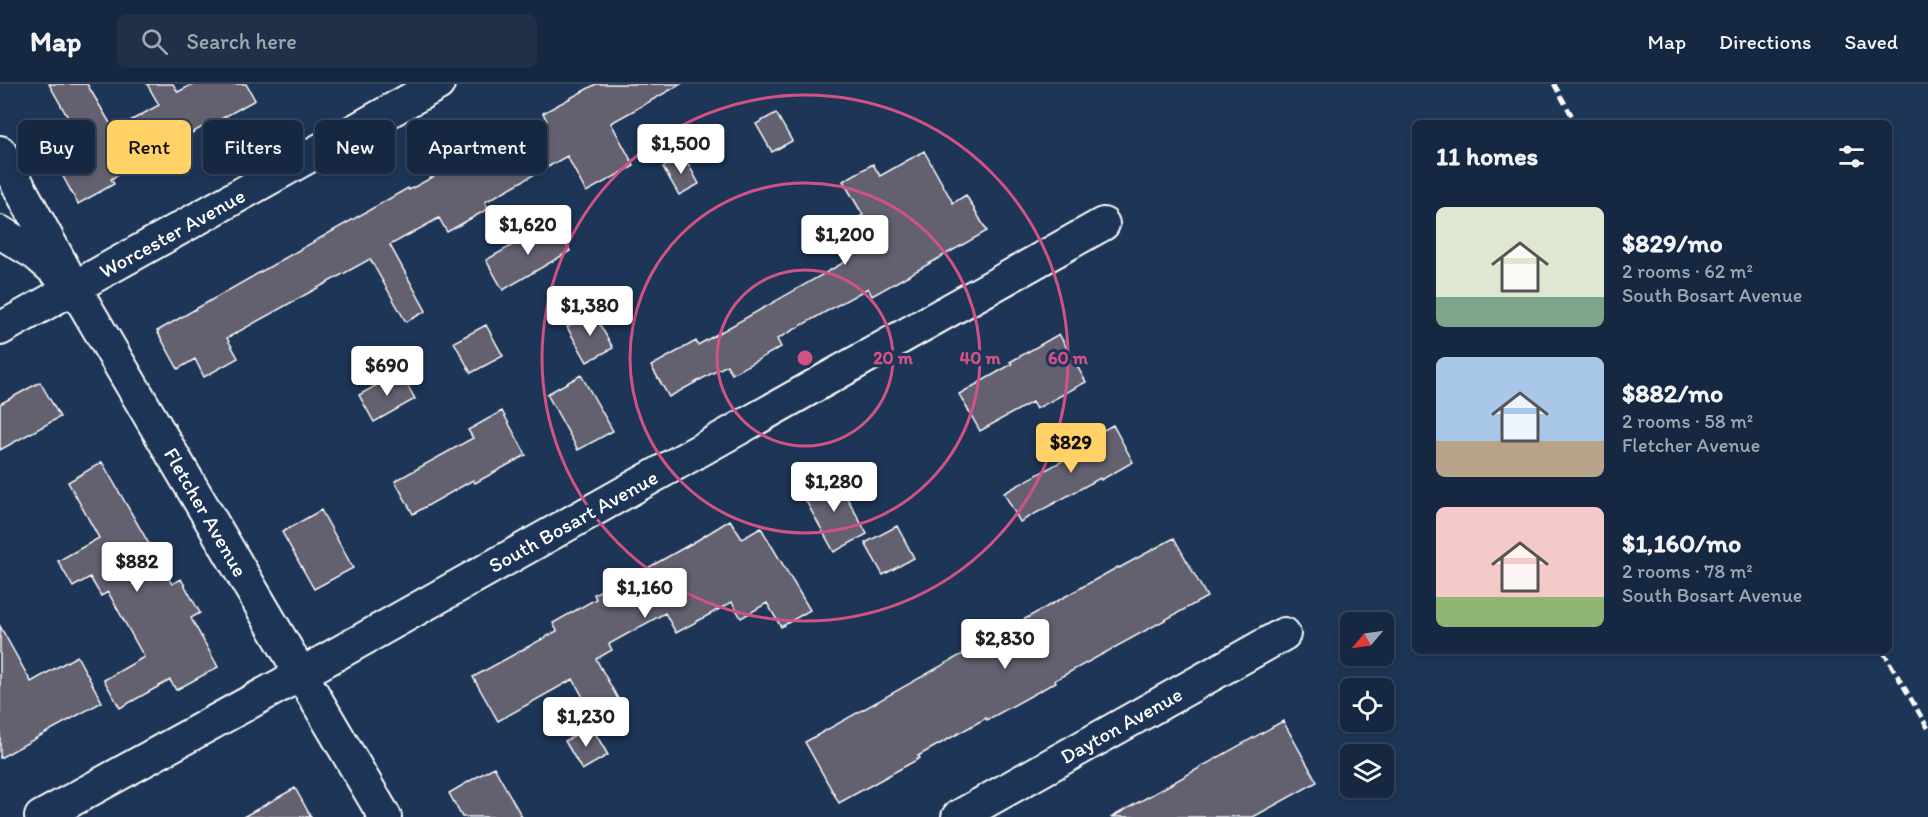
<!DOCTYPE html>
<meta charset="utf-8">
<style>
body{margin:0;font-family:Itim,sans-serif;background:#1f3048;color:#f1f3f6;height:100vh;display:flex;flex-direction:column;font-size:22px;white-space:nowrap}
*{box-sizing:border-box;margin:0}
p{font-size:20px;color:#9ea6b1}
.icon{flex:none;width:33px;height:33px;fill:none;stroke:currentColor;stroke-width:2;stroke-linecap:round;stroke-linejoin:round}
.map{position:relative;flex:1;overflow:hidden}
.side{position:absolute;left:1412px;top:36px;width:480px;height:534px;display:flex;flex-direction:column;background:#162841;border-radius:9px;box-shadow:0 3px 9px #0003,0 0 0 2px #35445a}
.side>*{flex:none}
.guide{position:absolute;left:18px;top:36px;width:570px;height:54px;display:flex;gap:12px}
.needle{width:39px;rotate:241deg}
.fabs{position:absolute;left:1340px;top:528px;display:grid;gap:12px}
.fabs a{display:grid;place-items:center;width:54px;height:54px;border-radius:9px;background:#162841;box-shadow:0 3px 9px #0003,0 0 0 2px #35445a;font-size:30px}
.price{position:absolute;translate:-50% -51px;padding:0 14px;border-radius:6px;background:#fff;color:#222;font-size:20px;line-height:39px;filter:drop-shadow(0 2px 3px #0008)}
.price::after{content:'';position:absolute;left:50%;top:36px;width:18px;height:14px;margin-left:-9px;background:inherit;clip-path:polygon(0 0,100% 0,50% 100%)}
.price.active{background:#ffd166;color:#111}
ul{padding:0;list-style:none}
li{display:flex;align-items:center;gap:18px;height:150px;padding:0 24px}
li span{display:grid;place-items:center;flex:none;width:168px;height:120px;border-radius:9px;color:#555}
li>.icon{margin-inline-start:auto}
span .icon{width:72px;height:72px;fill:#fffc;stroke-width:1}
li b{font-size:26px}
h2{display:flex;justify-content:space-between;align-items:center;height:72px;padding:0 24px;font-size:26px}
.chip{padding:0 21px;border-radius:9px;background:#162841;box-shadow:0 3px 9px #0003,0 0 0 2px #35445a;font-size:21px;line-height:54px}
.chip.active{background:#ffd166;color:#111}
header{display:flex;align-items:center;gap:36px;box-sizing:border-box;height:84px;padding:0 30px;background:#162841;border-bottom:2px solid #35445a}
header strong{font-size:28px}
nav{display:flex;gap:33px;margin-inline-start:auto;font-size:21px}
.search{width:420px;height:54px;background:#1f3048;display:flex;align-items:center;gap:15px;box-sizing:border-box;padding:0 21px;border-radius:9px;color:#9ea6b1;font-size:22px}
.map>svg:first-child{display:block}
</style>
<header>
<strong>Map</strong>
<div class="search"><svg class="icon" aria-label="search" viewBox="0 0 24 24"><circle cx="10" cy="10" r="6"/><path d="M15 15l6 6"/></svg>Search here</div>
<nav><a>Map</a><a>Directions</a><a>Saved</a></nav>
</header>
<div class="map">
<svg width="1928" height="733" viewBox="0 0 1928 733">
<rect width="100%" height="100%" fill="#1d3557"/>
<filter id="ink" filterUnits="userSpaceOnUse"><feTurbulence type="fractalNoise" baseFrequency=".0167" numOctaves="2"/><feDisplacementMap in="SourceGraphic" scale="12" xChannelSelector="R" yChannelSelector="G"/><feConvolveMatrix kernelMatrix="1 2 1 2 8 2 1 2 1" color-interpolation-filters="sRGB"/></filter>
<g filter="url(#ink)">
<!-- building -->
<path fill="#636070" stroke="#fff" stroke-width="1.5" d="M49,0H87L114,46L159,21L147,0H173L178,8L193,0H246L255,16L212,40L211,38L111,95L114,100L78,120L59,85L88,69Z
M596,0H681L611,39L634,82L586,108L567,72L485,118L488,125L447,148L439,134L390,161L426,227L406,238L370,175L227,254L238,274L204,293L195,275L178,285L157,247L408,104L409,106L462,77L465,83L547,37L543,29Z
M776,29L792,57L772,68L756,40Z
M924,67L953,119L966,111L987,147L872,212L868,204L777,255L781,263L732,290L727,281L669,313L651,282L696,257L698,261L850,175L834,147L863,131L843,97L873,80L880,92Z
M684,72L699,100L679,111L663,83Z
M554,138L570,167L503,206L486,176Z
M593,228L613,264L587,278L567,243Z
M486,241L503,272L471,289L454,258Z
M1059,250L1086,298L1036,325L1032,318L980,347L959,310L1012,280L1010,278Z
M400,288L415,315L374,338L359,311Z
M581,291L613,347L578,366L547,310Z
M40,298L60,333L0,366V320Z
M502,327L526,371L475,399L473,396L413,430L395,397L473,354L468,346Z
M1113,341L1133,378L1101,396L1100,394L1020,438L1004,409L1084,365L1081,358Z
M102,378L172,500L181,495L200,529L191,534L218,583L176,606L170,596L120,624L104,596L144,573L108,508L101,512L90,493L73,503L58,477L99,454L68,398Z
M834,390L867,450L834,468L801,408Z
M321,426L353,484L314,505L282,448Z
M730,436L742,455L761,444L810,526L781,543L767,519L741,534L732,518L676,549L665,529L609,560L612,566L596,575L628,633L602,648L573,595L498,637L473,593L557,547L553,539L596,515L594,510L629,491L630,494L696,457Z
M897,442L914,474L883,491L865,459Z
M1174,454L1207,513L1055,596L1056,598L987,636L986,634L918,672L920,674L839,719L805,658L1118,483L1119,484Z
M0,542L31,598L77,572L102,618L0,674Z
M1283,637L1317,698L1253,733H1112Z
M591,642L608,671L582,686L565,657Z
M494,683L522,733H462L449,709Z
M295,704L311,733H243Z"/>
<g fill="none" stroke-linecap="round" stroke-linejoin="round">
<!-- minor casing -->
<g stroke="#fff" stroke-width="36">
<path id="minor" d="M0,68L65,187
M0,148L36,170L74,203L385,733
M0,245L438,0
M41,733L301,590L1103,140
M958,733L1284,550"/>
</g>
<!-- minor -->
<use href="#minor" stroke="#1d3557" stroke-width="32"/>
<!-- rail -->
<path stroke="#fff" stroke-width="4.5" stroke-dasharray="9 4.5" stroke-linecap="butt" d="M1554,0L1576,39
M1883,567L1928,644"/>
</g>
</g>
<!-- distance rings -->
<g fill="none" stroke="#d15284" stroke-width="3">
<circle cx="805" cy="274" r="88"/>
<circle cx="805" cy="274" r="175"/>
<circle cx="805" cy="274" r="263"/>
</g>
<g text-anchor="middle" dominant-baseline="central" stroke-width="6" stroke-linejoin="round" paint-order="stroke">
<!-- street labels -->
<g font-size="21" fill="#fff" stroke="#1d3557">
<text transform="translate(172 149) rotate(-29)">Worcester Avenue</text>
<text transform="translate(206 428) rotate(60)">Fletcher Avenue</text>
<text transform="translate(573 437) rotate(-29)">South Bosart Avenue</text>
<text transform="translate(1121 641) rotate(-29)">Dayton Avenue</text>
</g>
</g>
<circle cx="805" cy="274" r="9" fill="#d15284" stroke="#1d3557" stroke-width="3"/>
<g font-size="18" text-anchor="middle" font-weight="bold" fill="#d15284" stroke="#1d3557" stroke-width="6" stroke-linejoin="round" paint-order="stroke">
<text x="893" y="280">20 m</text>
<text x="980" y="280">40 m</text>
<text x="1068" y="280">60 m</text>
</g>
</svg>
<div class="fabs">
<a><svg class="needle" viewBox="-14 -14 28 28"><path d="M0-13l5 13h-10z" fill="#e53935"/><path d="M0 13l5-13h-10z" fill="#9ea6b1"/></svg></a>
<a><svg class="icon" aria-label="locate" viewBox="0 0 24 24"><circle cx="12" cy="12" r="6"/><path d="M12 2v4M12 18v4M2 12h4M18 12h4"/></svg></a>
<a><svg class="icon" aria-label="layers" viewBox="0 0 24 24"><path d="M12 4l9 5-9 5-9-5zM3 14l9 5 9-5"/></svg></a>
</div>
<b class="price" style="left:681px;top:91px">$1,500</b>
<b class="price" style="left:528px;top:172px">$1,620</b>
<b class="price" style="left:845px;top:182px">$1,200</b>
<b class="price" style="left:590px;top:253px">$1,380</b>
<b class="price" style="left:387px;top:313px">$690</b>
<b class="price active" style="left:1071px;top:390px">$829</b>
<b class="price" style="left:834px;top:429px">$1,280</b>
<b class="price" style="left:137px;top:509px">$882</b>
<b class="price" style="left:645px;top:535px">$1,160</b>
<b class="price" style="left:1005px;top:586px">$2,830</b>
<b class="price" style="left:586px;top:664px">$1,230</b>
<div class="guide">
<a class="chip">Buy</a>
<a class="chip active">Rent</a>
<a class="chip">Filters</a>
<a class="chip">New</a>
<a class="chip">Apartment</a>
</div>
<section class="side">
<h2>11 homes<svg class="icon" aria-label="filters" viewBox="0 0 24 24"><path d="M4 7h16M4 17h16"/><circle cx="9" cy="7" r="2"/><circle cx="15" cy="17" r="2"/></svg></h2>
<ul>
<li><span style="background:linear-gradient(#dfe7d0 75%,#7fa58c 0)"><svg class="icon" aria-label="home" viewBox="0 0 24 24"><path d="M3 11l9-7 9 7M6 9v11h12V9"/></svg></span><div><b>$829/mo</b><p>2 rooms · 62 m²</p><p>South Bosart Avenue</p></div></li>
<li><span style="background:linear-gradient(#a9c7e8 70%,#b9a48a 0)"><svg class="icon" aria-label="home" viewBox="0 0 24 24"><path d="M3 11l9-7 9 7M6 9v11h12V9"/></svg></span><div><b>$882/mo</b><p>2 rooms · 58 m²</p><p>Fletcher Avenue</p></div></li>
<li><span style="background:linear-gradient(#f6c9c9 75%,#8fb573 0)"><svg class="icon" aria-label="home" viewBox="0 0 24 24"><path d="M3 11l9-7 9 7M6 9v11h12V9"/></svg></span><div><b>$1,160/mo</b><p>2 rooms · 78 m²</p><p>South Bosart Avenue</p></div></li>
</ul>
</section>
</div>
